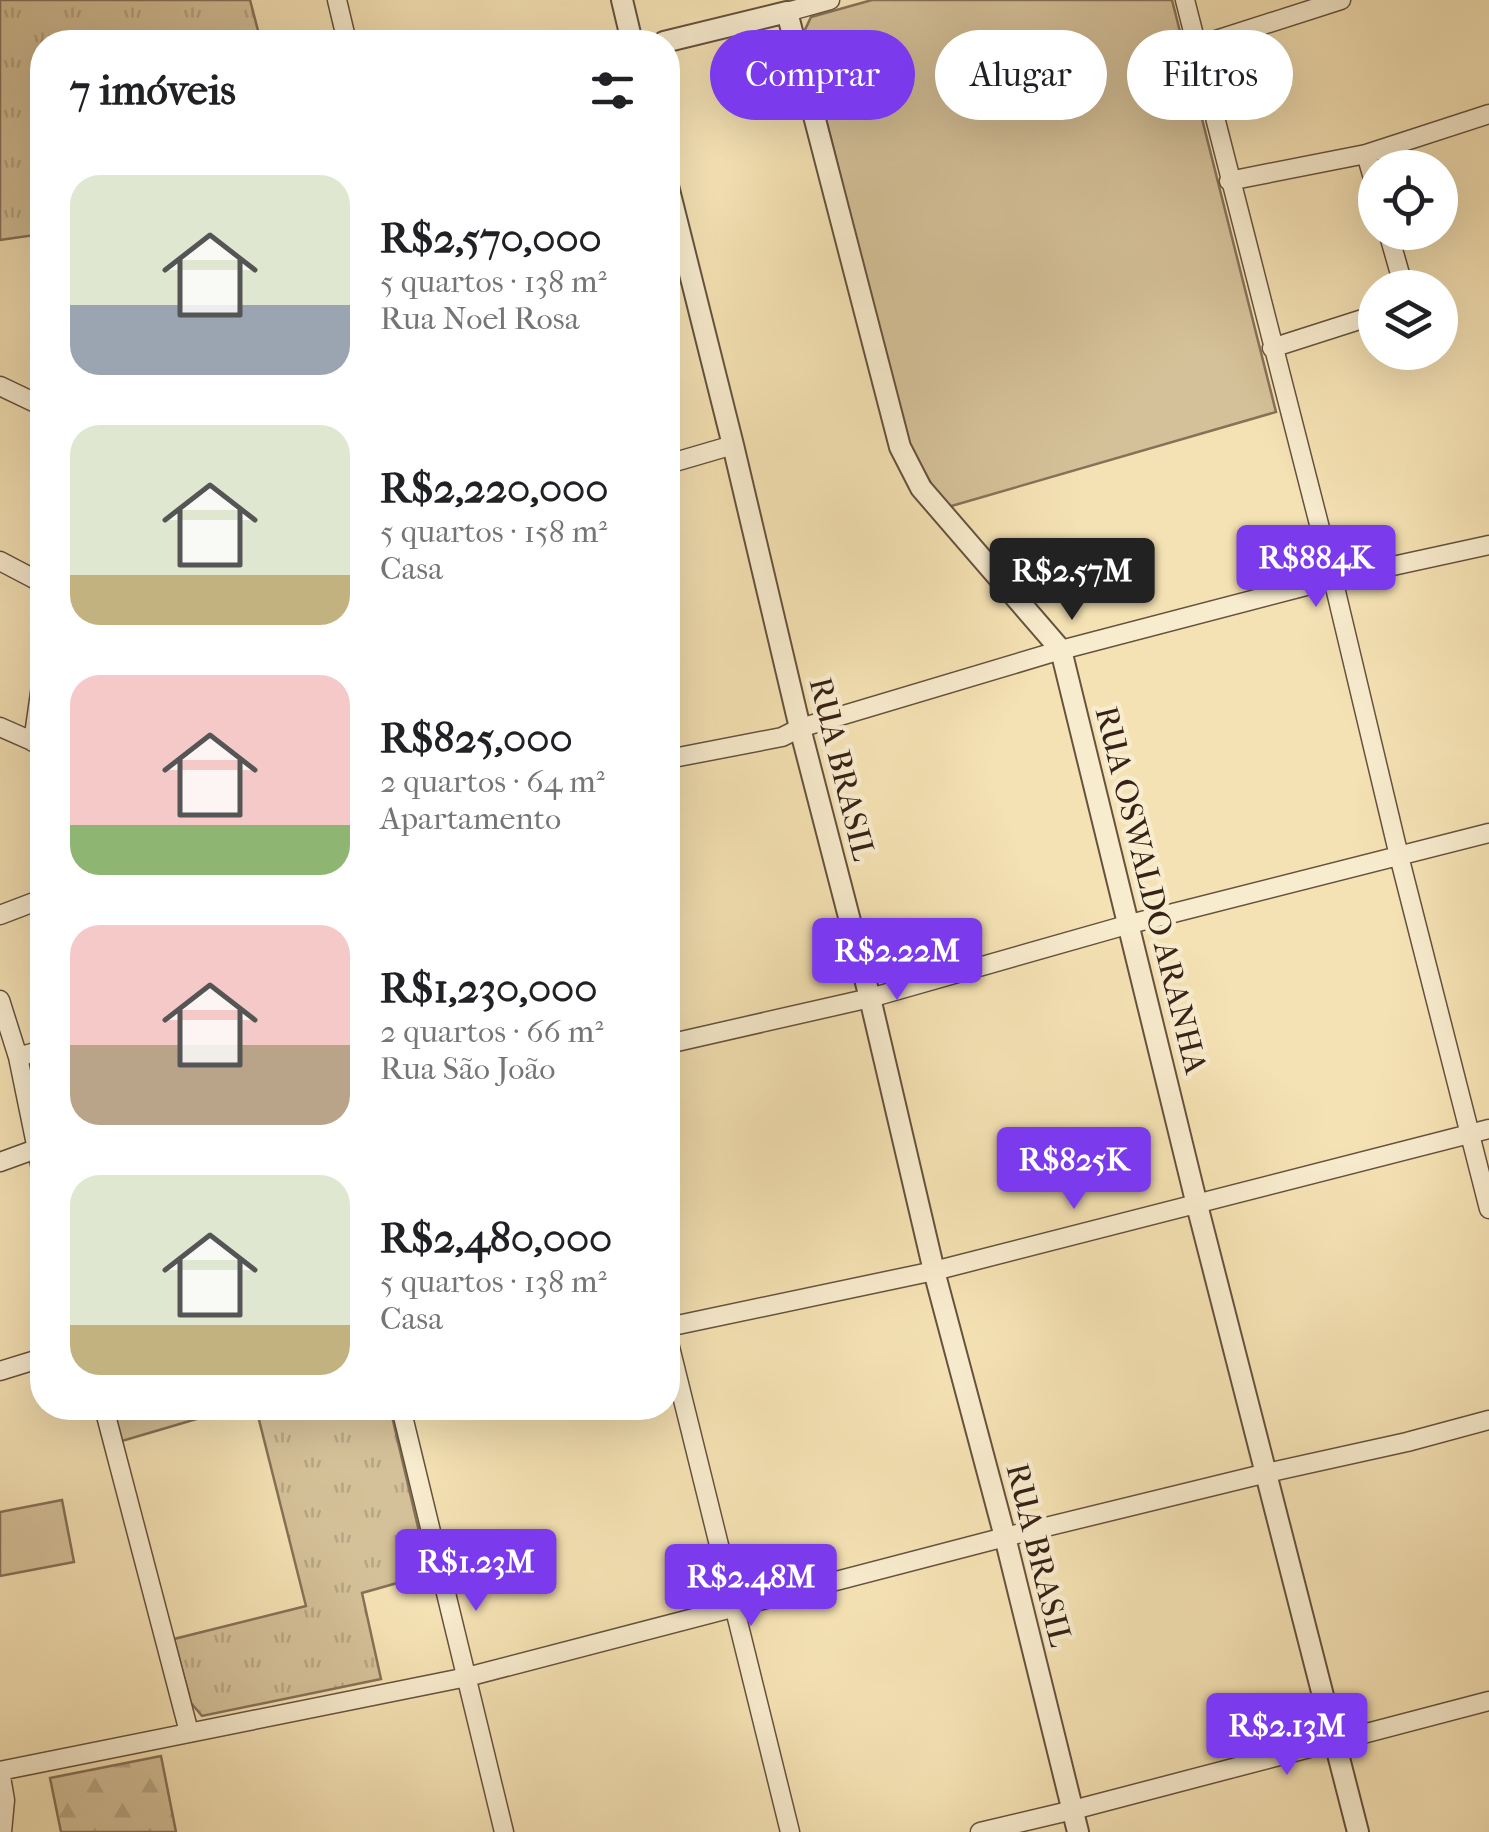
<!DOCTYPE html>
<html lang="pt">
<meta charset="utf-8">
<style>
body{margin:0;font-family:"IM FELL French Canon",serif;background:#f6f6f6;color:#202124;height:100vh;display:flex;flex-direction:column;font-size:38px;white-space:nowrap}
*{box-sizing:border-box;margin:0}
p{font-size:32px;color:#757577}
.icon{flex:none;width:55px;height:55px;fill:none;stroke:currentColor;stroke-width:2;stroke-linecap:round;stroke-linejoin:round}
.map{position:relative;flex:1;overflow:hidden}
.sheet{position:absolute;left:30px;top:30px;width:650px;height:1390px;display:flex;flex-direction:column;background:#fff;border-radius:40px;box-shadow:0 10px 40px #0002}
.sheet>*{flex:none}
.top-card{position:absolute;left:710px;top:30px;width:628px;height:90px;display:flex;gap:20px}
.tools{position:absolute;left:1358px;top:150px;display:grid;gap:20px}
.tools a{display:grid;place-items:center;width:100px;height:100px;border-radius:50%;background:#fff;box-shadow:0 10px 40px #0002;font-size:50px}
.price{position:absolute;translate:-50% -85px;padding:0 22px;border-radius:10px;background:#7c3aed;color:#fff;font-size:32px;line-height:65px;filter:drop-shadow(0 2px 5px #0008)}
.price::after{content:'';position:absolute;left:50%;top:60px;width:30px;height:22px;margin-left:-15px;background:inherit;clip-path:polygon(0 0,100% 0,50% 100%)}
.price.on{background:#222;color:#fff}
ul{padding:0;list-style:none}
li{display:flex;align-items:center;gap:30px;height:250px;padding:0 40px}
li span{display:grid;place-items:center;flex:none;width:280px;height:200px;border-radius:30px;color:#555}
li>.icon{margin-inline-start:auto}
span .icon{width:120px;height:120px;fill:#fffc;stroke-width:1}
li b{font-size:42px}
h2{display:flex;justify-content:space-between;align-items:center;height:120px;padding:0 40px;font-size:42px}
.tag{padding:0 35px;border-radius:45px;background:#fff;box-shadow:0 10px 40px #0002;font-size:35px;line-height:90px}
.tag.on{background:#7c3aed;color:#fff}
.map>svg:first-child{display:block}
</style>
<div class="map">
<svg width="1489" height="1832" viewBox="0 0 1489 1832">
<defs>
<pattern id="grass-tufts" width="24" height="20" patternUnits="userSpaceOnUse" patternTransform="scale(2.5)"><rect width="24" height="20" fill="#d5c199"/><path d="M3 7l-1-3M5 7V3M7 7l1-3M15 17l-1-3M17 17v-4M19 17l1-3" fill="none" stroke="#b7a683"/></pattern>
<pattern id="forest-firs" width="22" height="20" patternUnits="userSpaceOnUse" patternTransform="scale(2.5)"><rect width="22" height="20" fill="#d5c199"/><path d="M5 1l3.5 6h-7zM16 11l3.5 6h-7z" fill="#b7a683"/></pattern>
</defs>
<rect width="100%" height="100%" fill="#f5e2b4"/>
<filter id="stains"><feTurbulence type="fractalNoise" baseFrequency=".002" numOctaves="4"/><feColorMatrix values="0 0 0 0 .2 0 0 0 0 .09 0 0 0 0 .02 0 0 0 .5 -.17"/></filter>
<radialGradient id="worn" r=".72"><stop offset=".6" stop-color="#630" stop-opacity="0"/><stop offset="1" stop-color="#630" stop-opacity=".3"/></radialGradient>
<!-- grass -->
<path fill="url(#grass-tufts)" stroke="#867258" stroke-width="2.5" d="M0,0H250L261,42H42V234L0,240Z
M113,1408H234L122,1441Z
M256,1408H390L429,1574L362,1593L381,1679L202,1716L191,1703L174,1639L306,1606Z"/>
<!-- forest -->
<path fill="url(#forest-firs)" stroke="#867258" stroke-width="2.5" d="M161,1756L176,1832H61L50,1778Z"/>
<!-- green -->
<path fill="#d5c199" stroke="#867258" stroke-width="2.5" d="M872,0H1172L1276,412L948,507L932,485L908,443L804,32L811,17Z
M62,1500L74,1562L0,1576V1512Z"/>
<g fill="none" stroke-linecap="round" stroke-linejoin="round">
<!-- minor casing -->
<g stroke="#66523e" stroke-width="21">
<path id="minor" d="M337,0L347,42
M1185,0L1333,579L1399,856L1489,1209
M787,12L830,0
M1197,46L1341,0
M1366,154L1375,185
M1229,181L1366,154L1489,114
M1388,232L1404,288
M1272,348L1375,315
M0,386L42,406
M668,464L733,445
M0,561L42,583
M0,727L41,745
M33,742L42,679
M668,759L782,737L800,728L1061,650L1333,579L1489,545
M0,915L42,899
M0,1000L18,1057L42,1174
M668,1044L870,998L1130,924L1489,833
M18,1057L42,1050
M0,1162L36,1149
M668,1327L934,1271L1489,1129
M668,1339L790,1832
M0,1371L42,1358
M104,1408L189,1732
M401,1408L504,1832
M0,1771L467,1677L1005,1537L1267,1473L1407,1442L1489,1420
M0,1771L5,1800L2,1832
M980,1832L1073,1810L1489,1701"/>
</g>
<!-- tertiary casing -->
<g stroke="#66523e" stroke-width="24">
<path id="tertiary" d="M622,0L632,42
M664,42L787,12L900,447L921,488L1061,650L1197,1205L1358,1832
M668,186L733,445L800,728L870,998L934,1271L1005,1537L1078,1832"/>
</g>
<!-- minor -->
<use href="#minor" stroke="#f8ecce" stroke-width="18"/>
<!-- tertiary -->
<use href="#tertiary" stroke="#f8ecce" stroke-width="20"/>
</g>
<g text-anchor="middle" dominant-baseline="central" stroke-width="9" stroke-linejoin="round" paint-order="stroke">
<!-- street labels -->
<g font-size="32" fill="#372217" stroke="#f8ecce">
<text transform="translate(842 769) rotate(76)">RUA BRASIL</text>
<text transform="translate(1151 890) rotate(76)">RUA OSWALDO ARANHA</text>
<text transform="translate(1039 1555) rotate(76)">RUA BRASIL</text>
</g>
</g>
<rect width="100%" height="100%" filter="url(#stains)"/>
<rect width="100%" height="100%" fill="url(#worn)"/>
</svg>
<div class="tools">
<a><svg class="icon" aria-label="locate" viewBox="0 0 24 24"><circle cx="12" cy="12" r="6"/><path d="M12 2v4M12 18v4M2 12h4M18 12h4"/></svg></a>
<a><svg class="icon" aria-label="layers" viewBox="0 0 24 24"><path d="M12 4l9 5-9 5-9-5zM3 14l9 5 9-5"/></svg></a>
</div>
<b class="price" style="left:1316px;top:610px">R$884K</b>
<b class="price on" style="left:1072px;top:623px">R$2.57M</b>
<b class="price" style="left:897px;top:1003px">R$2.22M</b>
<b class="price" style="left:1074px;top:1212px">R$825K</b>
<b class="price" style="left:476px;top:1614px">R$1.23M</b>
<b class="price" style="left:751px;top:1629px">R$2.48M</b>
<b class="price" style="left:1287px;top:1778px">R$2.13M</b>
<div class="top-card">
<a class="tag on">Comprar</a>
<a class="tag">Alugar</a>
<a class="tag">Filtros</a>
</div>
<section class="sheet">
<h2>7 imóveis<svg class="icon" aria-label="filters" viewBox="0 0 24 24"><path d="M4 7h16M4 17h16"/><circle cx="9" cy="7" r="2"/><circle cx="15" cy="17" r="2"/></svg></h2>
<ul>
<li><span style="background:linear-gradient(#dfe7d0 65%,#9aa5b1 0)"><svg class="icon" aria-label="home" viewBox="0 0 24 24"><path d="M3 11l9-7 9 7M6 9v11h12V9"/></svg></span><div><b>R$2,570,000</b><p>5 quartos · 138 m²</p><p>Rua Noel Rosa</p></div></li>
<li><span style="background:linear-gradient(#dfe7d0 75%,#c2b280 0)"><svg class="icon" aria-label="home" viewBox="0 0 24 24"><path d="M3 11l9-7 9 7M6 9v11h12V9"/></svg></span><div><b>R$2,220,000</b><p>5 quartos · 158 m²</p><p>Casa</p></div></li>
<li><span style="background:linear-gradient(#f6c9c9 75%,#8fb573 0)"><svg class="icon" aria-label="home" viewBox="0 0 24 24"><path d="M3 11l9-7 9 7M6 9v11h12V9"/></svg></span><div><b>R$825,000</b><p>2 quartos · 64 m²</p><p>Apartamento</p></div></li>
<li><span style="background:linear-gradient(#f6c9c9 60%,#b9a48a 0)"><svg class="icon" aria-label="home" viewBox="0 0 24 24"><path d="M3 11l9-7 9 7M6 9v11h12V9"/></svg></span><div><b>R$1,230,000</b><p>2 quartos · 66 m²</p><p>Rua São João</p></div></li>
<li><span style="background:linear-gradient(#dfe7d0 75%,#c2b280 0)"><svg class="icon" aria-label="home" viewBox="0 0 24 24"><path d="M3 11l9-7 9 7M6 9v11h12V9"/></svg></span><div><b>R$2,480,000</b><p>5 quartos · 138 m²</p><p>Casa</p></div></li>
</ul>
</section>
</div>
